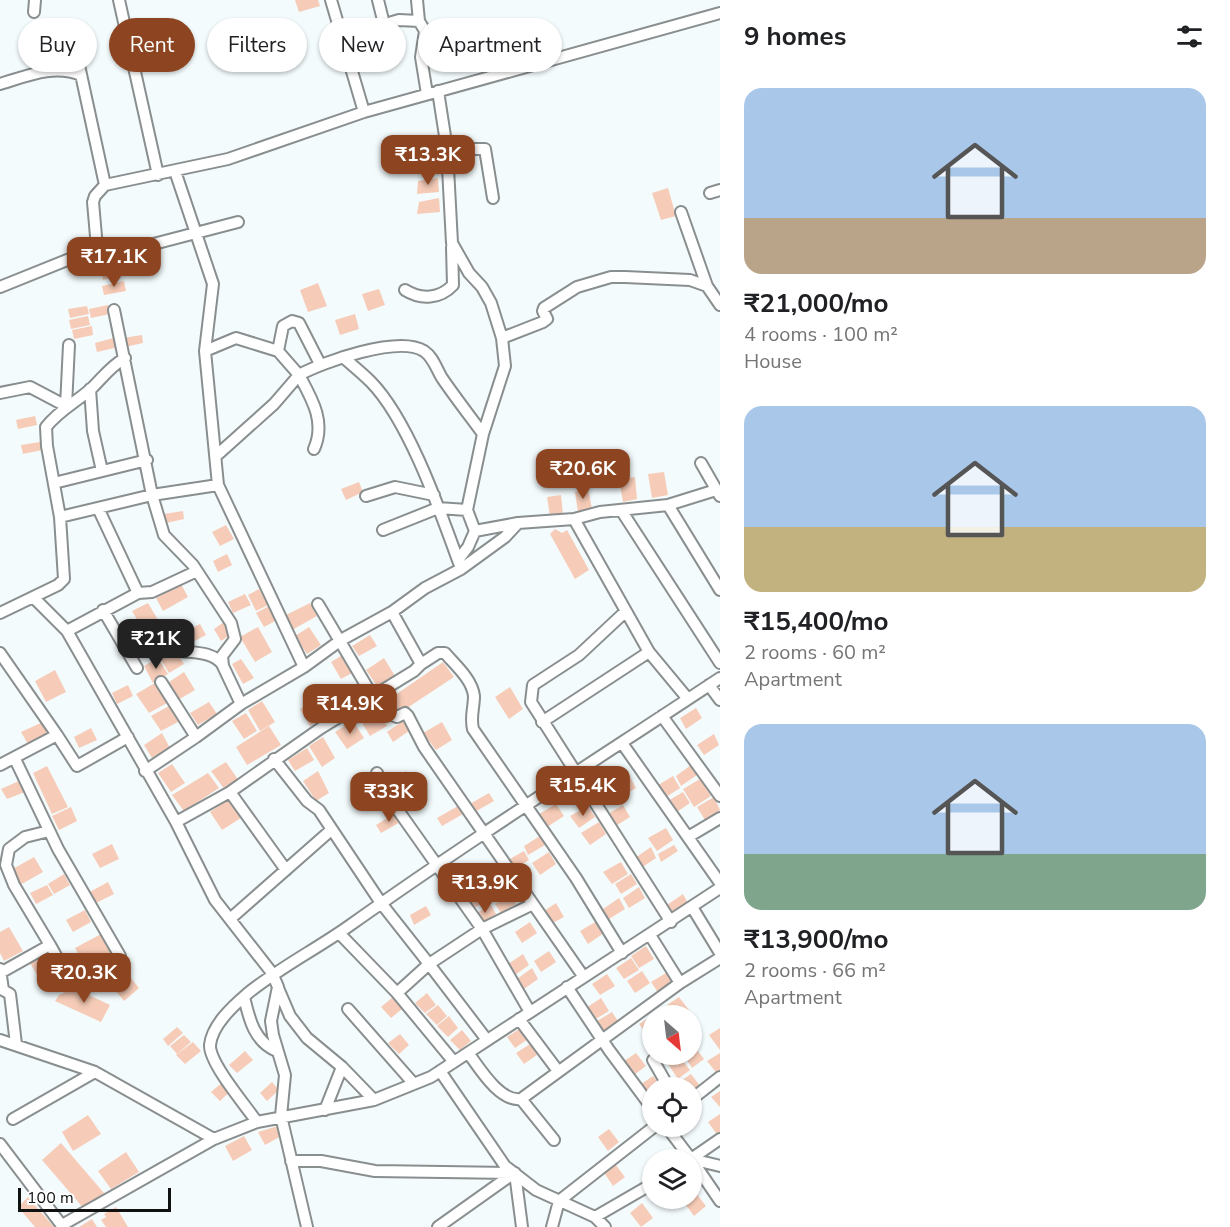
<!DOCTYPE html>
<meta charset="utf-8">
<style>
body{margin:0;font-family:"Nunito Sans",sans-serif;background:#f2f2f2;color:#202124;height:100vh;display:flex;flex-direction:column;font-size:22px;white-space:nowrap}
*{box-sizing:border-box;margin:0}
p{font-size:20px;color:#757577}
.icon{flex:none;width:33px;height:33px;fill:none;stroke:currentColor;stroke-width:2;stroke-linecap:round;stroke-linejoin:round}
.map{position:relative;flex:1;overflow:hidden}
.details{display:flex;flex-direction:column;background:#fff;width:510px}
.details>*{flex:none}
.top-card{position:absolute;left:18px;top:18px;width:570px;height:54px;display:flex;gap:12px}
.needle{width:39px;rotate:152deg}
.controls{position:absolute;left:642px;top:1005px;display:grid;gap:12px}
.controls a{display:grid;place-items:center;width:60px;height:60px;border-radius:50%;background:#fff;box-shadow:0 2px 4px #0004;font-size:30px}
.scale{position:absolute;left:18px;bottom:15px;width:153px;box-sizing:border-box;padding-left:6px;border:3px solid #101212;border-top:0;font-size:16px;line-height:21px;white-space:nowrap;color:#101212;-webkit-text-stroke:4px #fff;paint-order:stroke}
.price{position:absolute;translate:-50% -51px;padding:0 14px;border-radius:12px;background:#8c4520;color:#fff;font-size:20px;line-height:39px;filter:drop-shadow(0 2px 3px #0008)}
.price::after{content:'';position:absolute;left:50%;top:36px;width:18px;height:14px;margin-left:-9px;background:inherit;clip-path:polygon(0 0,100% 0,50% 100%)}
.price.on{background:#222;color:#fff}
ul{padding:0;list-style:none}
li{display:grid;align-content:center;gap:12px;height:318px;padding:0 24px}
li span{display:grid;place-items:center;height:186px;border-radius:18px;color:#555}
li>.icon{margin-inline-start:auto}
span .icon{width:108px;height:108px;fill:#fffc;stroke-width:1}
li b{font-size:26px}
h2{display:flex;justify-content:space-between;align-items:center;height:72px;padding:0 24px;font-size:26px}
.chip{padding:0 21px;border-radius:27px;background:#fff;box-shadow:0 2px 4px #0004;font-size:21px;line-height:54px}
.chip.on{background:#8c4520;color:#fff}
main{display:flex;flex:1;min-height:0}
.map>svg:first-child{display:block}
</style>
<main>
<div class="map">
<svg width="720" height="1227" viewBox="0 0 720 1227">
<rect width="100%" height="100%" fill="#f4fbfc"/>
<!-- building -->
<path fill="#f6ccb8" d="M295,0H318L320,6L299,12Z
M435,136L436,150L414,152L415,139Z
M438,178L439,192L417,194L418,181Z
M668,188L676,216L661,220L652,193Z
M439,198L440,212L417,214L419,202Z
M122,266L124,275L103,280L101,271Z
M124,281L126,291L104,295L102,286Z
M318,283L327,306L308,312L300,290Z
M379,289L385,305L368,311L362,294Z
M108,305L110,314L91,318L89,309Z
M87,306L89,314L70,318L68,309Z
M355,314L359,329L340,335L335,320Z
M88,316L90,325L71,329L69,320Z
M92,326L93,335L74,339L72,330Z
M142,335L143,343L125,347L123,338Z
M117,337L119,347L97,352L95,343Z
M35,416L37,425L18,429L16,420Z
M40,442L42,450L23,454L21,445Z
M664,472L668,495L652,498L648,474Z
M635,477L637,499L623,502L619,480Z
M359,482L363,492L346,500L341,489Z
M588,488L592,509L578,512L575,492Z
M561,495L563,515L550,516L547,497Z
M183,511L184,519L166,523L164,514Z
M226,525L234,539L220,546L212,532Z
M555,529L562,533L567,530L589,570L575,579L550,534Z
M227,554L232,565L218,572L213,561Z
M181,584L188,597L163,611L156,598Z
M259,589L268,605L256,611L248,595Z
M245,594L251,605L233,613L228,602Z
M148,603L158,620L142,628L132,611Z
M310,603L317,616L292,630L284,616Z
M269,606L277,620L264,627L256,613Z
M224,622L230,635L221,641L214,629Z
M200,624L206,635L187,645L181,633Z
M258,627L272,652L255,662L240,637Z
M309,627L321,645L307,654L295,636Z
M166,634L172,644L156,653L150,643Z
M370,635L377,646L359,656L352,646Z
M175,650L184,664L169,673L160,658Z
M344,654L354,672L341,679L331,662Z
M158,658L168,674L153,683L144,666Z
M384,658L395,676L378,687L366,670Z
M241,659L254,678L243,684L232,664Z
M443,662L454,677L398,714L388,700Z
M55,670L66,692L46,702L35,681Z
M184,672L195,690L178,700L166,684Z
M155,683L167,703L149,713L136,694Z
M128,685L133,696L117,704L112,693Z
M338,686L348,702L310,726L300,709Z
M510,687L523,709L509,719L495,697Z
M262,701L275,722L260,731L248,710Z
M209,702L217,714L198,725L190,713Z
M169,706L178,722L161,731L151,716Z
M376,708L387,726L370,736L359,718Z
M696,708L702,718L686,729L680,718Z
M246,713L257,731L244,739L232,721Z
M45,721L53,735L29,746L21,732Z
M353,721L364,738L347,749L335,732Z
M403,721L409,731L393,742L387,732Z
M442,722L452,740L436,750L423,733Z
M269,726L281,745L247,765L236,747Z
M91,728L97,740L79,748L74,737Z
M162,733L170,748L152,758L144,745Z
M714,734L719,745L704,755L697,745Z
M323,737L335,758L322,767L309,746Z
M307,748L314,760L295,771L288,760Z
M226,762L239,781L225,790L211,771Z
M172,764L185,783L171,792L158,773Z
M691,765L697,775L681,786L676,776Z
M47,766L68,807L52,814L33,773Z
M318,771L329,793L316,801L303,781Z
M406,771L416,788L400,799L388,782Z
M208,773L219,788L184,811L172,795Z
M673,776L680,788L663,799L655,787Z
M630,777L636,788L620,798L615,788Z
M700,779L711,796L694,807L683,789Z
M19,781L25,792L7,799L1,789Z
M420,791L425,800L409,809L404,800Z
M683,792L690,803L674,814L666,802Z
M489,793L494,801L473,813L468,805Z
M714,797L720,810L705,820L697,807Z
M229,799L241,818L222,830L210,812Z
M556,804L564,816L547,827L539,814Z
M623,805L630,817L614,827L606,815Z
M458,806L463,814L442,826L437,818Z
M588,806L595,817L579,828L570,816Z
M71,807L77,821L59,830L52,816Z
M397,812L402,821L381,833L376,825Z
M599,822L606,834L590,845L581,833Z
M666,828L673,840L657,851L648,838Z
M540,836L545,845L528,855L524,846Z
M112,844L119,859L100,868L92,854Z
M674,845L678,851L661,862L658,854Z
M651,847L656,858L641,868L635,858Z
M524,851L529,860L513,870L508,860Z
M549,852L556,864L540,875L532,863Z
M34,857L43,872L20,885L11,870Z
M621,862L628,874L612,884L603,872Z
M497,870L502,878L485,889L480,880Z
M64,874L70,885L54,894L48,884Z
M631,874L637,884L621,894L615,884Z
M504,881L509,890L493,900L488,891Z
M108,882L114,894L92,905L86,894Z
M47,885L53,895L36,904L30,893Z
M639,887L645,898L629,908L623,898Z
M483,891L488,900L471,910L466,900Z
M683,894L689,905L673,915L667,905Z
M511,895L516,904L501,913L495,904Z
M619,898L625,909L609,919L603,909Z
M556,903L564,917L549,925L541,913Z
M491,905L496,914L480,924L475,914Z
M426,906L431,915L414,925L410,915Z
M85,910L91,922L73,932L66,920Z
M597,921L604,933L588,944L580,931Z
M530,922L537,933L522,943L515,932Z
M9,927L23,951L4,961L0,953V932Z
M101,934L114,955L87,969L75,948Z
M646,946L654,959L639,968L631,956Z
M549,951L556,962L541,972L534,961Z
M49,954L54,965L37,975L30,963Z
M523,954L529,965L515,975L508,964Z
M631,958L639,970L624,979L616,968Z
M58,968L66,979L47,989L40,977Z
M532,968L538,979L524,989L517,979Z
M642,971L650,983L635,993L627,981Z
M666,973L674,985L659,994L651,982Z
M607,974L615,986L600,995L592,984Z
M130,977L139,988L124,1001L115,990Z
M74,988L110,1005L101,1022L55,1001L59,995Z
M427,993L436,1005L425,1013L415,1003Z
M393,997L402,1009L391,1018L381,1007Z
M679,997L689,1010L682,1016H675L667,1005Z
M601,998L609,1011L594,1020L586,1008Z
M438,1005L447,1016L437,1025L426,1014Z
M666,1007L672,1016H653Z
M612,1012L620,1024L605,1033L597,1021Z
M449,1016L458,1028L448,1037L437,1026Z
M651,1016L652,1035L649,1038L639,1024Z
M177,1027L183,1033L168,1046L163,1039Z
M521,1028L528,1039L515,1048L507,1037Z
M720,1028V1050L709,1035Z
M462,1030L471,1041L460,1050L450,1040Z
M400,1034L409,1045L399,1054L388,1043Z
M184,1035L191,1042L177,1054L170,1046Z
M193,1042L201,1051L185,1064L176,1055Z
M530,1044L537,1055L524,1064L516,1053Z
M694,1046L704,1059L692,1068L683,1054H692Z
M245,1051L253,1060L237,1073L229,1065Z
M636,1053L646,1066L634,1075L624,1061Z
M720,1053V1073L718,1075L707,1061Z
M680,1057L690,1070L678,1079L668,1064Z
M691,1074L701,1087L692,1095V1088H683L679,1082Z
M653,1076L662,1088H652L651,1098L641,1084Z
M224,1081L232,1090L220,1101L211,1092Z
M272,1082L279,1090L267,1101L260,1093Z
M720,1091V1107L711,1097Z
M694,1106L701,1116L692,1123V1107Z
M720,1114V1135L718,1136L708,1122Z
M88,1115L101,1134L73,1151L62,1132Z
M278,1126L283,1135L265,1145L258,1132Z
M609,1129L619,1142L608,1151L598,1137Z
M244,1136L252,1150L233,1161L225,1146Z
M61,1143L104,1193L85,1210L42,1160Z
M126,1152L139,1172L111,1189L98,1171Z
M615,1164L625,1177L613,1186L603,1171Z
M695,1192L706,1206L694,1216L683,1201L692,1198Z
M28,1197L54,1227H35L18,1207Z
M659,1198H679L667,1208Z
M642,1203L653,1218L641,1227L630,1213Z
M116,1207L128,1227H106L101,1220L106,1217L104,1214Z
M92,1219L97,1227H79Z"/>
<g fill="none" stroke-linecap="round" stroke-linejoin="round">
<!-- minor casing -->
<g stroke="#898e8f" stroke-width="14">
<path id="minor" d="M119,0L158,175
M331,0L364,112
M378,0L384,24
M417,0L419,21
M34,12L35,0
M72,33L105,185
M342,37L399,20L419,21L425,31L421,57L427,94
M0,84C27,76 54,64 81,75
M438,91L447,149L452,243L469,273L482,287L491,303L502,338L505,366L483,434L467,510L475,531L468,547L458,560
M447,149H485L493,198
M175,171L213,284L205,351L218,485L304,667
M710,193L720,190
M681,212L707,286
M97,248L109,254H115L238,222
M0,287L97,248L93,202L95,196L105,185L228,159L364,112L720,13
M405,290C421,300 440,299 453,285L452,247
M114,310L152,495L164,535L193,565L231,623L235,639L222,656L223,666L241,704
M502,338L543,322L547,319L543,311L544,308L577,287L611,277H625L690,280L707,286L720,305
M205,351L236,338L278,351
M343,357C352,365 362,373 371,382C409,421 440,511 459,563
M90,389L93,431L102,471
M0,393L30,387L66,406L69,345
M314,449C326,422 312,399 299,375C323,362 398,335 424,351C433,357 436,368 442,378C455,397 469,415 483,434
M216,456L274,404L299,375L278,351L283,326L292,321L299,323L320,364
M701,463L720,496
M54,483L147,460
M366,496L395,487L434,495
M668,505L720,590
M98,508L138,593L152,592L197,571
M621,510L720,663
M60,517L152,495L218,485
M574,519L649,652L688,699
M383,530L438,508L467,510
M475,531L518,523L574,519L600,512L668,505L716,490
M34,598L67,631L176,822L215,900L272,973L278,987L271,1021L273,1035L285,1075L281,1116L307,1227
M318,604L373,697
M103,610L137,668
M625,612L579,655L533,685L531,702L671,922
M0,613L58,585L64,579L60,517L47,446L46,427C60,409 77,402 93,387C104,376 111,366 125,358
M67,631L138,593
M181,651C197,653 213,652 223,665
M0,653L57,735
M421,664L438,653H445C455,665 472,679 474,696C474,708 470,717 473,729L576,878L622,953
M161,682L196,737L241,704L304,667L341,640L392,612L425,588L461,569L505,537L518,523
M709,685L720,700
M380,693L392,715L397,717L405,713L408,716L424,747L583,976
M662,716L720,796
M542,722L649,652
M622,743L720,883
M274,759L307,801L319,810L381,903L429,964L397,993L339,933
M0,765L57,735L77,766L128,737
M145,771L196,737
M377,773L388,796L482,929L530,1012
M230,792L286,870
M176,822L230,792L321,728L414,671L421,664L392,612
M49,831L25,837L9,849L6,865L14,885L50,945
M688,837L720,818
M692,907L720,953
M230,919L330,831
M650,935L680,983
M0,969L3,990L10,994L16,1044
M2,972L50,945C58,958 64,978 81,978L120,956L58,849L15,759
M567,987L609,1050L652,1108
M278,988L290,1016L307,1038L342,1067L374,1100
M397,993L454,1062
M244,997C249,1018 254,1042 277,1051
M348,1009L414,1084
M519,1019L558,1071
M0,1040L95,1072L214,1139
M487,1040L429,964L482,929L533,904
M469,1054C480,1069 500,1102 521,1099L680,983L720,958
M653,1060L669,1088
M440,1071L505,1166L536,1190L595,1217
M521,1099L554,1140
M692,1099L720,1077
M325,1110L342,1067
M13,1119L95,1072
M257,1122C246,1106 209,1063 210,1045C212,1025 233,1006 247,994C279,968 315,950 349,926C470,840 596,760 720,678
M666,1126L691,1159L720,1166
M0,1144L63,1227
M691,1159L720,1139
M692,1160L720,1201
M291,1161H321L375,1171L515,1173
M515,1173L522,1227
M62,1225L214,1139L257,1122L374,1100L431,1077L720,888
M438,1227L514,1173
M552,1227L559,1201L655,1126
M605,1227L595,1217L652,1184"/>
</g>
<!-- minor -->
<use href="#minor" stroke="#fff" stroke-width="10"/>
</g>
</svg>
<div class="controls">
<a><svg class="needle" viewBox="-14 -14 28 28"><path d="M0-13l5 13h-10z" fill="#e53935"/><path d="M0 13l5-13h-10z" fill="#757577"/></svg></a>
<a><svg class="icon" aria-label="locate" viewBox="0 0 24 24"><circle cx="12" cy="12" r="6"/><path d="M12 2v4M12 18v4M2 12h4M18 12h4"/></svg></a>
<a><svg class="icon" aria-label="layers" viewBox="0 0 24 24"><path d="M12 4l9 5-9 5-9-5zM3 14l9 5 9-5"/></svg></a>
</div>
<div class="scale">100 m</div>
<b class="price" style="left:428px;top:186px">₹13.3K</b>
<b class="price" style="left:114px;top:288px">₹17.1K</b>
<b class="price" style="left:583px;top:500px">₹20.6K</b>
<b class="price on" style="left:156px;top:670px">₹21K</b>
<b class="price" style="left:350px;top:735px">₹14.9K</b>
<b class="price" style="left:583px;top:817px">₹15.4K</b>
<b class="price" style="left:389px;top:823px">₹33K</b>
<b class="price" style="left:485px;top:914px">₹13.9K</b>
<b class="price" style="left:84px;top:1004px">₹20.3K</b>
<div class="top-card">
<a class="chip">Buy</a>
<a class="chip on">Rent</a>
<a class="chip">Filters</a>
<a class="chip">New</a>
<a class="chip">Apartment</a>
</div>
</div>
<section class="details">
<h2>9 homes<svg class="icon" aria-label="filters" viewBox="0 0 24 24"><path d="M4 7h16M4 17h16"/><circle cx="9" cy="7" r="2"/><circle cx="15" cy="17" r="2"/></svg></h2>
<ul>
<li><span style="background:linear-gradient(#a9c7e8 70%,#b9a48a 0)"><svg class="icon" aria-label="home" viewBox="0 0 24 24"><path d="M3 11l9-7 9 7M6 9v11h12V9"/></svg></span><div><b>₹21,000/mo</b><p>4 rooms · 100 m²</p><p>House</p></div></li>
<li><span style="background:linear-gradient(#a9c7e8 65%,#c2b280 0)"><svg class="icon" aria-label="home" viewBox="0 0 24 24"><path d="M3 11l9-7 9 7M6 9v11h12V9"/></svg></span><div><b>₹15,400/mo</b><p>2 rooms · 60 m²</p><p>Apartment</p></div></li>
<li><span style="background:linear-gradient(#a9c7e8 70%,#7fa58c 0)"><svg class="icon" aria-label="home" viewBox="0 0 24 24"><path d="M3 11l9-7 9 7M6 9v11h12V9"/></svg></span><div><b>₹13,900/mo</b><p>2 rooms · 66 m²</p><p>Apartment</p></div></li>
</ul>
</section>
</main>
